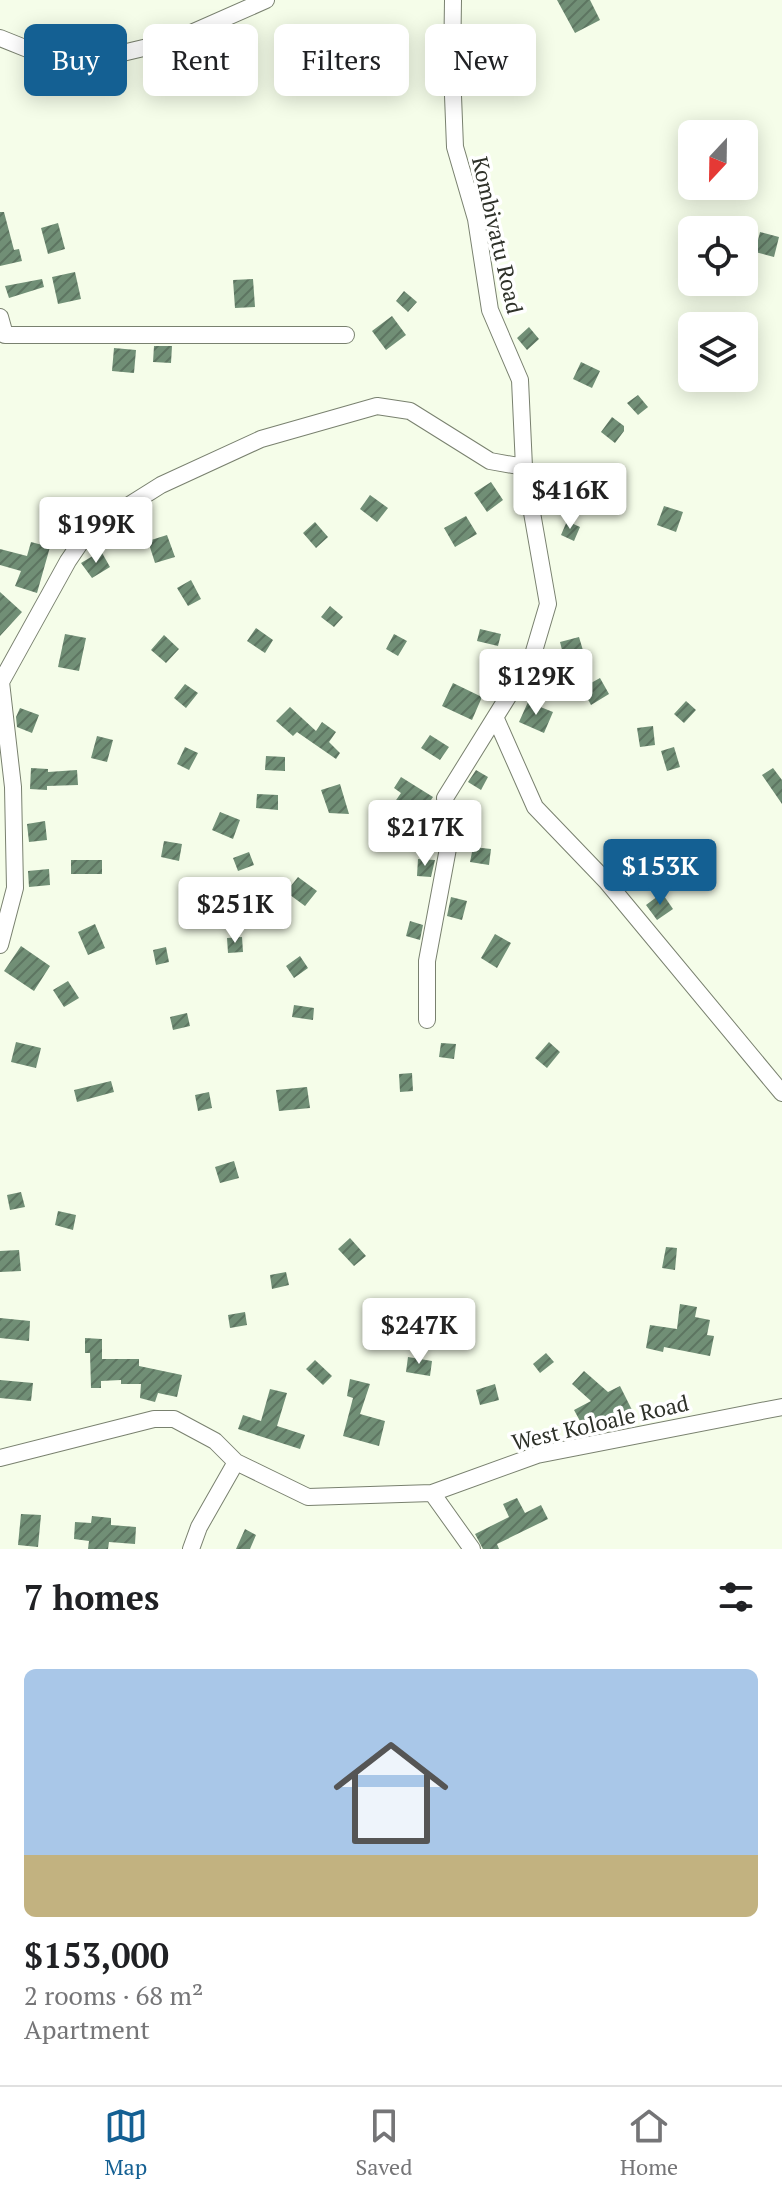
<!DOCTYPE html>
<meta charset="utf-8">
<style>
body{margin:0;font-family:"PT Serif",serif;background:#f6f6f6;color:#202124;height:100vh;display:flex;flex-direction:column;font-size:30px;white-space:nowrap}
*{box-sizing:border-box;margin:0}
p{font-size:26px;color:#757577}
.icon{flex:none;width:44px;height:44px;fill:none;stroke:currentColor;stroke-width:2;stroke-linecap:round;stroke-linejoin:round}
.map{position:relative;height:1549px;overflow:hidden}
.sheet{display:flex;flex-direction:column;background:#fff;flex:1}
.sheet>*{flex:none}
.banner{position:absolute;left:24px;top:24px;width:734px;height:72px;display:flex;gap:16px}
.needle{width:52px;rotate:202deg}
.buttons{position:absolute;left:678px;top:120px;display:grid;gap:16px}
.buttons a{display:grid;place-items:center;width:80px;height:80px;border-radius:12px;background:#fff;box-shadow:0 4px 20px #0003;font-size:40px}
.price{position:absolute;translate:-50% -68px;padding:0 18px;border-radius:8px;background:#fff;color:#222;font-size:26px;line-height:52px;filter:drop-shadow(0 2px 4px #0008)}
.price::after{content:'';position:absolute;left:50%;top:48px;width:24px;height:18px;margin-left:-12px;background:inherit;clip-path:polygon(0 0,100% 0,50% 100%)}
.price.selected{background:#146093;color:#fff}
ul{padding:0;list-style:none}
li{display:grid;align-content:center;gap:16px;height:424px;padding:0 24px}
li span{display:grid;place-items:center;height:248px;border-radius:12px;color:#555}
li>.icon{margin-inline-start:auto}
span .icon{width:144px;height:144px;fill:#fffc;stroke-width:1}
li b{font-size:34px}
h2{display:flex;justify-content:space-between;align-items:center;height:96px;padding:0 24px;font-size:34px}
.pill{padding:0 28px;border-radius:12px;background:#fff;box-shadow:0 4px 20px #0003;font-size:28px;line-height:72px}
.pill.selected{background:#146093;color:#fff}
.menu{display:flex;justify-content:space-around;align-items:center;height:112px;border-top:2px solid #e0e0e0;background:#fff;font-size:22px;color:#757577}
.menu a{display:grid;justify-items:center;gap:4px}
.menu .selected{color:#146093}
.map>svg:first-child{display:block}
</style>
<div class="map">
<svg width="782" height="1549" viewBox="0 0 782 1549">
<defs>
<pattern id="building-hatch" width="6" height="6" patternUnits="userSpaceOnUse" patternTransform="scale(2)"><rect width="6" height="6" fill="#718f76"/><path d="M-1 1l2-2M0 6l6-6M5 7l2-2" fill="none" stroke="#5d7561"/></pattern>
</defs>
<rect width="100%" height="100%" fill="#f5fde9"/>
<!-- building -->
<path fill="url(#building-hatch)" d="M557,0H590L600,20L575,33Z
M0,212H4L14,250L19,249L22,261L0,266Z
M58,223L65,249L48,254L41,228Z
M760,232L779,237L774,257L755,252Z
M75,272L81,299L58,304L52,277Z
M42,279L44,287L9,298L5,286Z
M253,279L255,307L235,308L233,280Z
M404,291L417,302L408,312L396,301Z
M392,316L406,335L386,350L372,331Z
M529,327L539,339L527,350L517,338Z
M154,346H172L171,363L153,362Z
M114,348L136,350L134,373L112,371Z
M581,362L600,371L592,388L573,379Z
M638,395L648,407L638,415L627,403Z
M612,417L624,426V431L615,443L601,432Z
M491,482L503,500L487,512L474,493Z
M602,485L617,491L611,506L596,500Z
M370,495L388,508L377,522L360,509Z
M664,506L683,512L676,532L657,525Z
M466,516L477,534L455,547L444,528Z
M567,521L580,527L574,541L561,535Z
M315,522L328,537L316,548L303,533Z
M167,535L175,557L155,563L148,541Z
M31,542L50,547L37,593L15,586L21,571L0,565V549L27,556Z
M101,551L110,567L92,578L81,563Z
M191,580L201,599L188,606L177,588Z
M0,592L22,612L0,636Z
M330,606L343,617L334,627L321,617Z
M256,628L273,640L265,653L247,641Z
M480,629L501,634L498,646L477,641Z
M65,634L86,638L79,671L58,667Z
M394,634L407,641L398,656L386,649Z
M164,635L179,649L166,663L151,650Z
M579,637L585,657L565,662L560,642Z
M600,678L609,694L591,705L582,688Z
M453,683L482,697L472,720L442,706Z
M185,684L198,693L186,708L174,698Z
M686,701L696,710L684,723L674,714Z
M528,702L553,712L544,733L519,722Z
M290,707L316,731L322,722L336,732L329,742L340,753L336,759L297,732L293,736L276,721Z
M20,708L39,715L32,733L17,727L16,717Z
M653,726L655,745L640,747L637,728Z
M430,735L449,747L440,760L421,748Z
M97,736L113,740L107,762L91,758Z
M185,747L198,753L189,770L177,764Z
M674,747L680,767L667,771L661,751Z
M266,756L285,757V771L265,770Z
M31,768L48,769V772L77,770L78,785L47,786V790L30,789Z
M773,768L782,780V804L762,775Z
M476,770L488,777L481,790L468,782Z
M401,777L433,797L429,803L435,807L424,823L394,803L401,793L394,788Z
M340,784L349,814L329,813L321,790Z
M257,794L278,795V810L256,808Z
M220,812L240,820L233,839L212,830Z
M45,821L47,840L29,842L27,824Z
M164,841L182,844L179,861L161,857Z
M473,847L491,849L489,865L470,862Z
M249,852L254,865L238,871L233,858Z
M418,859L435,860L431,877L417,876Z
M71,860H102V874H71Z
M49,869L50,885L29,887L28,871Z
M298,877L317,891L305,906L286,892Z
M662,893L673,909L657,920L646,905Z
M451,897L467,901L462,920L447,916Z
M410,921L423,925L420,940L406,936Z
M95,924L105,948L88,955L78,932Z
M495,934L511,943L497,968L481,958Z
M242,937L243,952L228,953L227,938Z
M21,946L50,966L34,991L4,971Z
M166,947L169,962L156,965L153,950Z
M300,956L308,968L294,978L286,966Z
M68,981L79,998L64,1007L53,990Z
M294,1005L314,1008L313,1020L292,1017Z
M187,1013L190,1026L173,1030L170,1017Z
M16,1042L41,1048L36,1068L11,1062Z
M549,1042L560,1052L547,1068L535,1058Z
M441,1043L456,1044L454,1059L439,1057Z
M412,1073L413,1091L400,1092L399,1074Z
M111,1081L114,1092L77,1102L74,1090Z
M307,1087L310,1108L279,1111L276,1090Z
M209,1092L212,1108L198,1111L195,1095Z
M234,1161L239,1178L220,1183L215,1167Z
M21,1192L25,1207L10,1210L7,1195Z
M58,1211L76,1215L73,1230L55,1225Z
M350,1238L366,1256L354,1266L338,1249Z
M666,1247L677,1248L675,1270L662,1268Z
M19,1250L21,1271L0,1272V1251Z
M286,1272L289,1285L272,1289L270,1275Z
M680,1304L697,1307L695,1317L710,1320L707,1335L714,1336L710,1356L664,1347L663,1352L646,1348L650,1325L677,1329Z
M245,1312L247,1325L230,1328L228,1315Z
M0,1318L30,1321L29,1341L0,1338Z
M85,1338L102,1339V1359H139V1366L182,1375L177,1397L158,1393L155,1402L140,1398L141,1384H121V1380L101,1381V1388H91L90,1353H85Z
M546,1353L554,1362L540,1373L533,1364Z
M408,1357L432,1361L430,1376L406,1372Z
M315,1360L332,1376L323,1385L306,1369Z
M584,1371L608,1392L620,1386L633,1412L607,1425L603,1422L586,1432L574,1410L591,1401L572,1384Z
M350,1379L370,1384L360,1414L385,1421L379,1446L343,1436L353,1398L347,1396Z
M0,1380L33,1383L31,1401L0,1398Z
M495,1384L499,1400L480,1405L476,1390Z
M270,1389L287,1393L277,1426L305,1435L300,1449L238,1429L243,1415L261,1421Z
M517,1498L525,1513L541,1505L548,1519L497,1544L499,1549H483L475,1534L509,1517L503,1504Z
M21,1514L41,1515L38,1547L18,1545Z
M92,1516L111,1518V1525L136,1527L135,1544L109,1542L108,1549H88L89,1541L74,1539L75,1522L91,1523Z
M245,1529L256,1535L250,1549H236Z"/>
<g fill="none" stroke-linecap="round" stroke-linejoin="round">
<!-- minor casing -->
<g stroke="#79816f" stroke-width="18">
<path id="minor" d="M0,38L30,50L114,55L173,41L266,0
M0,317L5,335H346
M496,719L535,807L606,881L782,1093
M0,945L15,888L13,787L1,682L68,561L85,536L107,519L161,485L261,439L377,406L410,411L490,461L524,467
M427,1020V961L449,843L445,798L532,658L548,604L524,467L520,380L490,310L476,219L455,147L452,70L453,0
M0,1458L154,1419H174L215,1441L236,1462L308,1497L432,1493L537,1455L782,1407
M432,1493L472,1549
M191,1549L199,1527L236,1462"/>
</g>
<!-- minor -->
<use href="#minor" stroke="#fff" stroke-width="16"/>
</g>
<g text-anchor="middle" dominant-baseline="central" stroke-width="7" stroke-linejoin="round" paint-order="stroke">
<!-- street labels -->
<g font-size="22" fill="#2e3129" stroke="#fff">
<text transform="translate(498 235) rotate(77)">Kombivatu Road</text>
<text transform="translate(600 1422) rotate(-13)">West Koloale Road</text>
</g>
</g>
</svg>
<div class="buttons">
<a><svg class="needle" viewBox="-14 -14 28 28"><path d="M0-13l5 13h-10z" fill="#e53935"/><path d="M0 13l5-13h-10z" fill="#757577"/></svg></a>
<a><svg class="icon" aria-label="locate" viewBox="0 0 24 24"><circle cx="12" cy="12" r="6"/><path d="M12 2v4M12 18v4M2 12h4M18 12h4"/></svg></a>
<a><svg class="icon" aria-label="layers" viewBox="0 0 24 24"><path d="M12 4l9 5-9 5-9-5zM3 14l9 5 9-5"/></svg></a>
</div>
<b class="price" style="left:570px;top:531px">$416K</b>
<b class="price" style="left:96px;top:565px">$199K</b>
<b class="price" style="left:536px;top:717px">$129K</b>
<b class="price" style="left:425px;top:868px">$217K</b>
<b class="price selected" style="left:660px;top:907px">$153K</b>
<b class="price" style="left:235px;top:945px">$251K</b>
<b class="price" style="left:419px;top:1366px">$247K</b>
<div class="banner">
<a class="pill selected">Buy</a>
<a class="pill">Rent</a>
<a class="pill">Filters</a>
<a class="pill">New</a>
</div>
</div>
<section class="sheet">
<h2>7 homes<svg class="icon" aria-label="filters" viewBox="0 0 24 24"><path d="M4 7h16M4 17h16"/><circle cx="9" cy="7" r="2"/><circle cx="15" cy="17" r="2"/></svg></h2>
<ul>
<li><span style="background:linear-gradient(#a9c7e8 75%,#c2b280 0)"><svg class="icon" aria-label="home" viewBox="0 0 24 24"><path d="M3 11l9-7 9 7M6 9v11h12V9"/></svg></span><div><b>$153,000</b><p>2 rooms · 68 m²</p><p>Apartment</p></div></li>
</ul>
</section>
<nav class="menu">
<a class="selected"><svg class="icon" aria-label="map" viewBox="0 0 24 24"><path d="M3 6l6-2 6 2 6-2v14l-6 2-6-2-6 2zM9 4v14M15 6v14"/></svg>Map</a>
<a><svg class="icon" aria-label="saved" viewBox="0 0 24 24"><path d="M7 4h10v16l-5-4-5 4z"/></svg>Saved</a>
<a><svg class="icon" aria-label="home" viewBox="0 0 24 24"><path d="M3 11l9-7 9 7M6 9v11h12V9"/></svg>Home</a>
</nav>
